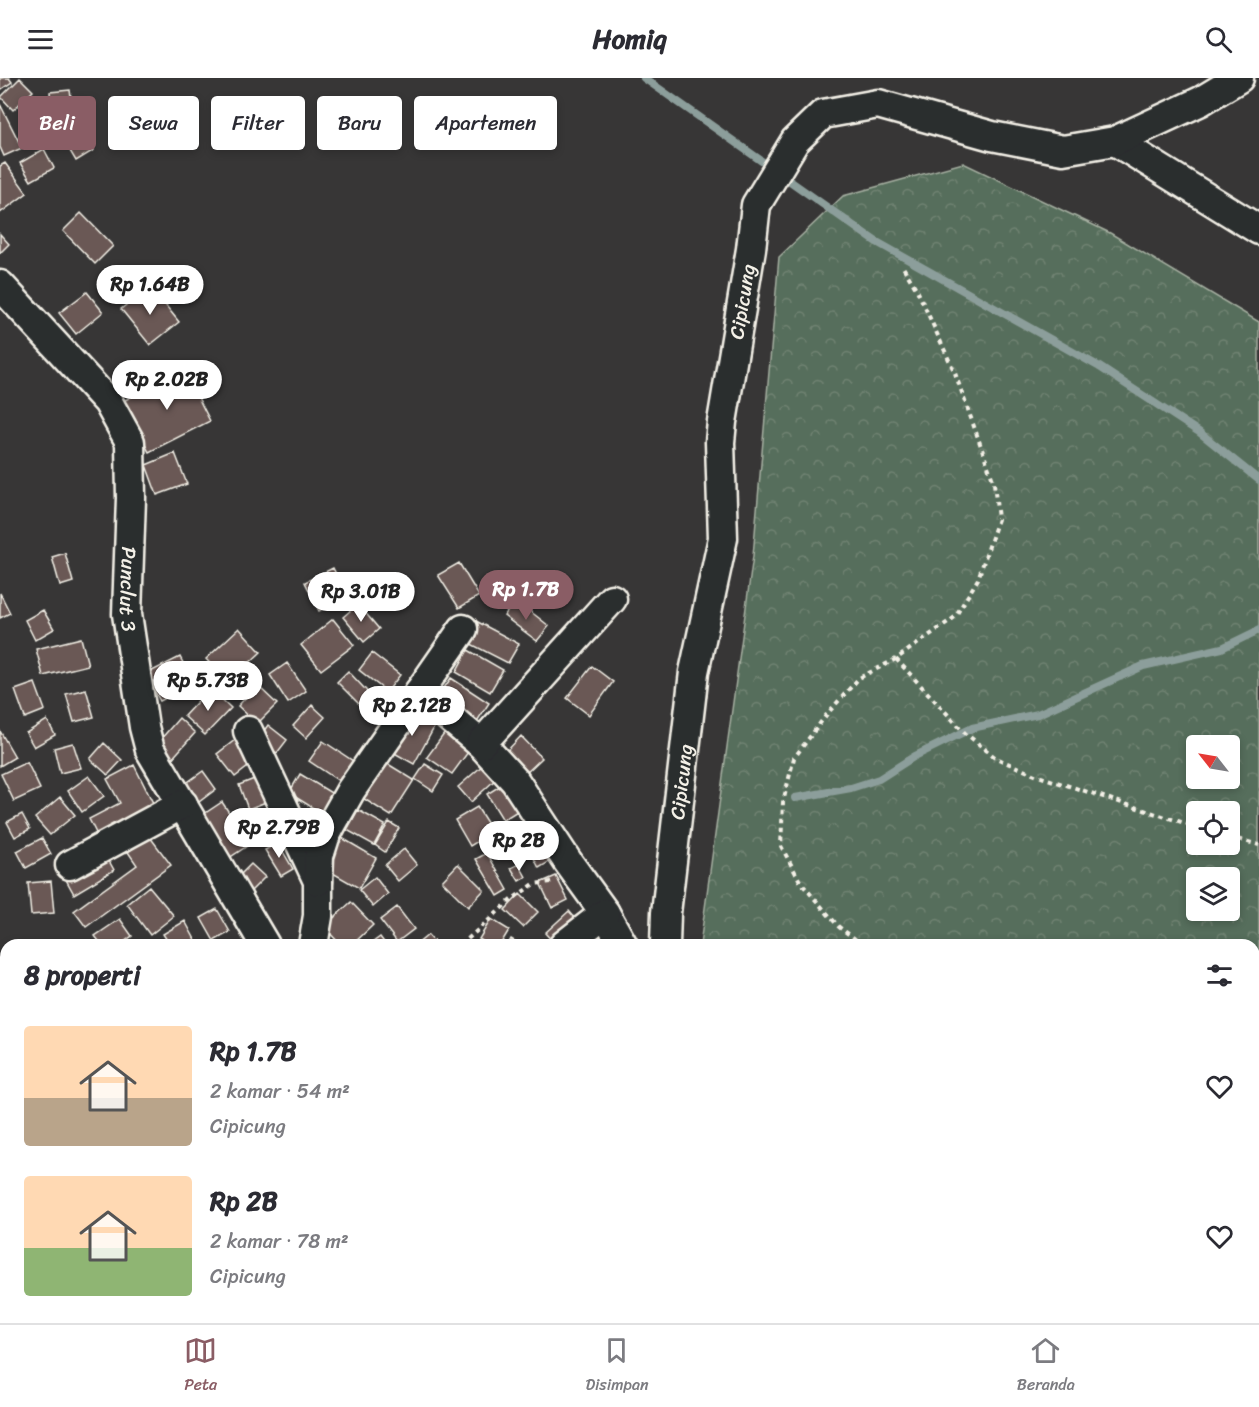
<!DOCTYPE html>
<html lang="id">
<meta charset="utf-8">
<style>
body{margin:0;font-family:Sriracha,sans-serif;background:#f7f7f7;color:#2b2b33;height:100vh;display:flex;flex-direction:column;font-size:22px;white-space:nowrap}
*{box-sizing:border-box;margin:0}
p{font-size:20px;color:#7c7c81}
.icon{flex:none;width:33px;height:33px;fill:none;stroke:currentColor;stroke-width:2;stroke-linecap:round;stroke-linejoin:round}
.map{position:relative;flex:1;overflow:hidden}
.details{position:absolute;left:0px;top:861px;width:1260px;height:384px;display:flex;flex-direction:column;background:#fff;border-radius:18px 18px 0 0;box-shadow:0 3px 9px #0003}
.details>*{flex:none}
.hud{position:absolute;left:18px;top:18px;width:600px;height:54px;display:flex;gap:12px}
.needle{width:39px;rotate:301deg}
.controls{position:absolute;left:1186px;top:657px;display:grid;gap:12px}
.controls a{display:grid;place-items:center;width:54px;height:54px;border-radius:6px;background:#fff;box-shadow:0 3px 9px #0003;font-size:30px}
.price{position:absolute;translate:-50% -51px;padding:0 14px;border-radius:21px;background:#fff;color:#222;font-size:20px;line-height:39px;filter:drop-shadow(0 2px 3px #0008)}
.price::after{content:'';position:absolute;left:50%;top:36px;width:18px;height:14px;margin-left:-9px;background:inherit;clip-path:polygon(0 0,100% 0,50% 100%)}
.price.current{background:#8a5d65;color:#fff}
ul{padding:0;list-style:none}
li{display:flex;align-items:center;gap:18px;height:150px;padding:0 24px}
li span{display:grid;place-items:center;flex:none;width:168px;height:120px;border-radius:6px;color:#555}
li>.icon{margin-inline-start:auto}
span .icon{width:72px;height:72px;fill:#fffc;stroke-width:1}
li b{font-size:26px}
h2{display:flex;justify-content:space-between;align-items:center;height:72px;padding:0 24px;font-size:26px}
.chip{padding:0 21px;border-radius:6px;background:#fff;box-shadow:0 3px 9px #0003;font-size:21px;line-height:54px}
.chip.current{background:#8a5d65;color:#fff}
header{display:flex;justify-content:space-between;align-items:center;height:78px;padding:0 24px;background:#fff;font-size:27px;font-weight:800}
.menu{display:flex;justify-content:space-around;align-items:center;height:84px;border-top:2px solid #e1e1e2;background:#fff;font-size:16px;color:#7c7c81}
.menu a{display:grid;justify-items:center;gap:3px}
.menu .current{color:#8a5d65}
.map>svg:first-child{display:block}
</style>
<header><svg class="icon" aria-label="menu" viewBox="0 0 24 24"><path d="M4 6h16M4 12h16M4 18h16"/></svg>Homiq<svg class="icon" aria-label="search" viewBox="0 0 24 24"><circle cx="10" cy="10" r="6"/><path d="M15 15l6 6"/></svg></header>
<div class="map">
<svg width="1259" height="1245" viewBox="0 0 1259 1245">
<defs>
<pattern id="forest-crowns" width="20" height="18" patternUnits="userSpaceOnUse" patternTransform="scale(1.5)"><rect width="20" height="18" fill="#576e5b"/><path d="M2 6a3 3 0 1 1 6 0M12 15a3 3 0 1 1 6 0" fill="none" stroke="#708373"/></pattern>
</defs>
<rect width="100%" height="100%" fill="#373636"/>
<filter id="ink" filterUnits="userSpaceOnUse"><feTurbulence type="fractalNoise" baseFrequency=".0167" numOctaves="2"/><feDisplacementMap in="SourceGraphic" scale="12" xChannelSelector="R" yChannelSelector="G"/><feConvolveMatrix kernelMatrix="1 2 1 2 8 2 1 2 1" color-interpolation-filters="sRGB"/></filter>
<g filter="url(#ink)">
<!-- forest -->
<path fill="url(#forest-crowns)" stroke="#a6b0a2" stroke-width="1.5" fill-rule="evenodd" d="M963,85L1110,155L1259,244V1245H1201L1205,1239H1254V867H700L753,478L779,179L843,118ZM1197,668H1230V700H1197ZM1197,734H1230V766H1197ZM1197,800H1230V832H1197Z"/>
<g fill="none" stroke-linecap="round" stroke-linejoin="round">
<!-- stream -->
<path stroke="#8c9e9b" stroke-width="8" d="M644,0L875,163L1098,288L1199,354L1259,402
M795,720L851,710L879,701L915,678L972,650L1038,636L1143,588L1222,570L1259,552"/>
</g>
<!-- building -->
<path fill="#6a5954" stroke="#f4f1e8" stroke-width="1.5" d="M0,0H9L12,4L0,12Z
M20,0L33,13L13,32L1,19Z
M70,12L74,42L53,44L50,14Z
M0,26L22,70L4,78L0,69Z
M35,28L50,51L35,60L21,37Z
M78,46L94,72L76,83L60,56Z
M44,71L54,90L31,103L20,85Z
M5,85L27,115L0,135V88Z
M81,135L113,168L95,186L63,153Z
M0,156L9,166L0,175Z
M150,208L179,244L150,267L121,231Z
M87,214L103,234L76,256L59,235Z
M184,292L210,343L149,374L123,323Z
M175,375L187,406L157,417L146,387Z
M65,475L73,504L60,508L52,479Z
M459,485L479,518L459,530L438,497Z
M333,490L347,518L319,533L305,504Z
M0,515L10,535L0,540Z
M516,522L549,548L537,563L504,538Z
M358,526L379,551L364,564L343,539Z
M43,532L54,551L35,562L25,542Z
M333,541L354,567L321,592L301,567Z
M476,543L519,566L508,585L465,563Z
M239,550L261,574L228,605L206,581Z
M81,560L88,587L43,598L36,571Z
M468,572L503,592L490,614L456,594Z
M372,575L400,597L387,614L359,592Z
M180,579L194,606L160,623L146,596Z
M287,585L306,613L288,625L270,597Z
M592,588L613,604L589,637L567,620Z
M348,593L378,625L368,635L337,604Z
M451,600L489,625L472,651L433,626Z
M35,605L45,632L25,640L15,612Z
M257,607L277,626L257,646L238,628Z
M210,610L231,630L205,657L184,638Z
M86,611L94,639L74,644L66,616Z
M312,627L325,639L306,660L293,648Z
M411,632L436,646L414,686L389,672Z
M179,640L195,655L170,683L154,669Z
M47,642L55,657L34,669L26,655Z
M268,647L287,662L277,675L258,661Z
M447,652L471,670L452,696L427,679Z
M0,653L15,679L0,688Z
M240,658L257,682L235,699L217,676Z
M521,658L542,680L523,698L503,677Z
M323,663L353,683L339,703L309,683Z
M73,665L81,690L60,695L54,670Z
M104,665L122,682L108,697L90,681Z
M383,683L414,702L391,738L361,719Z
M27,684L40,711L14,723L1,696Z
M425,686L443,697L433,713L415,701Z
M134,687L154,727L97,757L89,741L120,725L107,701Z
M483,687L496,701L471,724L458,709Z
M203,693L216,711L195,727L181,709Z
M300,696L333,716L321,735L289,715Z
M89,698L104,718L82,734L68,713Z
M262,698L271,722L248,731L239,707Z
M503,706L519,732L503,742L487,716Z
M60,719L75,737L50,757L35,740Z
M222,724L250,766L226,782L198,740Z
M275,727L281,743L258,753L252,738Z
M477,729L493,754L470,768L455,742Z
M358,732L385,747L374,767L347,752Z
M22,736L30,751L15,759L7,744Z
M389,744L399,750L385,774L375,767Z
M529,747L536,761L503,778L495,763Z
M150,759L171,787L86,849L74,833L137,787L128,774Z
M42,760L51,776L26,790L17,773Z
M342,760L376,780L359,810L324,790Z
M278,765L293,791L281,798L265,772Z
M545,765L554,781L539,790L531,774Z
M404,771L417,787L398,803L385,787Z
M104,774L114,792L74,816L64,798Z
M487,775L508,812L498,818L476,781Z
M251,786L265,799L248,816L234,803Z
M458,786L484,812L468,829L442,803Z
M519,786L526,799L519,803L511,790Z
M556,798L568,822L552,830L540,805Z
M375,799L388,816L373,829L359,812Z
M51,803L54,835L31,837L28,805Z
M149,808L174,838L150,857L127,826Z
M520,816L538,834L523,849L505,832Z
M351,824L373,847L352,867H341L324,849Z
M397,829L414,851L397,864L380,842Z
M217,831L230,854L214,863L201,840Z
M569,833L582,848L556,867L545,855Z
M120,841L132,858L120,867H102L95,858Z
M491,841L509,852L500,867H489L479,861Z
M185,843L198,867H170L163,856Z
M595,851L604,861L597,867H578Z
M428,857L437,867H416Z
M380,859L386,867H369Z
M511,861L521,867H508Z
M0,914H6V940L0,941Z
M6,953V978L0,963V955Z
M0,999L6,1015V1036L0,1039Z
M97,1239H113L114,1245H83V1241Z
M256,1239H281L258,1245Z
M472,1239H507L511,1245H469L468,1242Z
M1039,1239H1086V1240L1080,1245H1039L1036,1241Z"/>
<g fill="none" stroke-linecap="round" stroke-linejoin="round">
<!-- street casing -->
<g stroke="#f4f1e8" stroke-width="33">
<g id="street">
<path d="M1115,63L1259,152"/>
<path id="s1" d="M0,207L108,324L130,364L131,420L127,536L144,649L150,672L265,867"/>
<path d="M419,614L481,666L515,703L568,784L605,835L623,867"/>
<path d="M248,653L318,803V838L313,867"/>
<path d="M481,666L612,521"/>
<path d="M70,787L183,726"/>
<path d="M318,803L319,778L325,759L334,742L351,712L463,551"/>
<path d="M564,867L605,835"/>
<path id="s2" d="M665,867L666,835L694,594L723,460L720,364L722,344L751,171L756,127L795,63L823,36L878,26L992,58L1063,72L1115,63L1201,23L1239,0"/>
<path d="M0,1070L6,1068"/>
<path d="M407,1239L412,1245"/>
<path d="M532,1239L536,1245"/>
<path d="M881,1239L884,1245"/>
<path d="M1004,1239L1009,1245"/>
<path d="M315,1245V1239"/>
</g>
</g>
<!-- path -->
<path stroke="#f4f1e8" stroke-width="4" stroke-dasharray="4.5 4.5" stroke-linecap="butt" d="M896,581L965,655L996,680L1035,697L1197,749
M1230,759L1259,767
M461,867L511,822L534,806L552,804
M863,867L839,849L801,805L781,768L783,724L794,680L827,636L859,600L896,581L955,539L978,501L998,441L994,405L955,295L917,212L903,189
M1254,1029L1259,1032"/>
<!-- street -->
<use href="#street" stroke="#2a2d2e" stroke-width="28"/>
</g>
</g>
<g text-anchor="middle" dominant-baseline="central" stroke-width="4.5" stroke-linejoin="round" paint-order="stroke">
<!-- street labels -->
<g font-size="20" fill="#f4f1e8" stroke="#2a2d2e">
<text stroke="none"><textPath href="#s2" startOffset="650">Cipicung</textPath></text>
<text stroke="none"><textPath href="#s1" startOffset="352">Punclut 3</textPath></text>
<text stroke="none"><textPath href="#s2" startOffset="164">Cipicung</textPath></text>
</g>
</g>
</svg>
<div class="controls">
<a><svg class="needle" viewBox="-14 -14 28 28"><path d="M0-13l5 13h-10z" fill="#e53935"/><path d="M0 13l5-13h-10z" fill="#7c7c81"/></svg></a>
<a><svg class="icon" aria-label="locate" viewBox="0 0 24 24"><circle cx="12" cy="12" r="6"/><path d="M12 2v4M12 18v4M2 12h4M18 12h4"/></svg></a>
<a><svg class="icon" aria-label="layers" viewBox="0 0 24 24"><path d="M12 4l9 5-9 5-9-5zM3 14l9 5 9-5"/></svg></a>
</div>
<b class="price" style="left:150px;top:238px">Rp 1.64B</b>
<b class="price" style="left:167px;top:333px">Rp 2.02B</b>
<b class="price current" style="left:526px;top:543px">Rp 1.7B</b>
<b class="price" style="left:361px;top:545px">Rp 3.01B</b>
<b class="price" style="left:208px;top:634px">Rp 5.73B</b>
<b class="price" style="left:412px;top:659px">Rp 2.12B</b>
<b class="price" style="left:279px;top:781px">Rp 2.79B</b>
<b class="price" style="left:519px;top:794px">Rp 2B</b>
<div class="hud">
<a class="chip current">Beli</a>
<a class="chip">Sewa</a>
<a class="chip">Filter</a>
<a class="chip">Baru</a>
<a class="chip">Apartemen</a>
</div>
<section class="details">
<h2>8 properti<svg class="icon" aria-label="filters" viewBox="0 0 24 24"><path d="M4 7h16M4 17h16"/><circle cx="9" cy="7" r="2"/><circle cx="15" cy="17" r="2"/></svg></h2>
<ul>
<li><span style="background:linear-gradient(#ffd9b3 60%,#b9a48a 0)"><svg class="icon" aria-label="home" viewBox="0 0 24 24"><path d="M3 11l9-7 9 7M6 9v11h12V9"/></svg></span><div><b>Rp 1.7B</b><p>2 kamar · 54 m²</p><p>Cipicung</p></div><svg class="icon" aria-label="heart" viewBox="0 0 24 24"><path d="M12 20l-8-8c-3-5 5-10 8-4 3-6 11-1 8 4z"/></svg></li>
<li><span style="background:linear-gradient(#ffd9b3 60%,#8fb573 0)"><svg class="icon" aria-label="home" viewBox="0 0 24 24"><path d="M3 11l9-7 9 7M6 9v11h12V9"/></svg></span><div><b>Rp 2B</b><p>2 kamar · 78 m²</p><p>Cipicung</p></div><svg class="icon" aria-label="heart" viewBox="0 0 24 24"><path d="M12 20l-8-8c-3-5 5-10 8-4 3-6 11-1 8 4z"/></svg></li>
</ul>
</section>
</div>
<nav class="menu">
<a class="current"><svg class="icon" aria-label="map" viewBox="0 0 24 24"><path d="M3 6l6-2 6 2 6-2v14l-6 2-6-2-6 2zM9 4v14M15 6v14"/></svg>Peta</a>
<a><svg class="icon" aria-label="saved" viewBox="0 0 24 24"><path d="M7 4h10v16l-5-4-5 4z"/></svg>Disimpan</a>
<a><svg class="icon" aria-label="home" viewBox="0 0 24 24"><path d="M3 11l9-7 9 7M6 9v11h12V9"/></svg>Beranda</a>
</nav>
